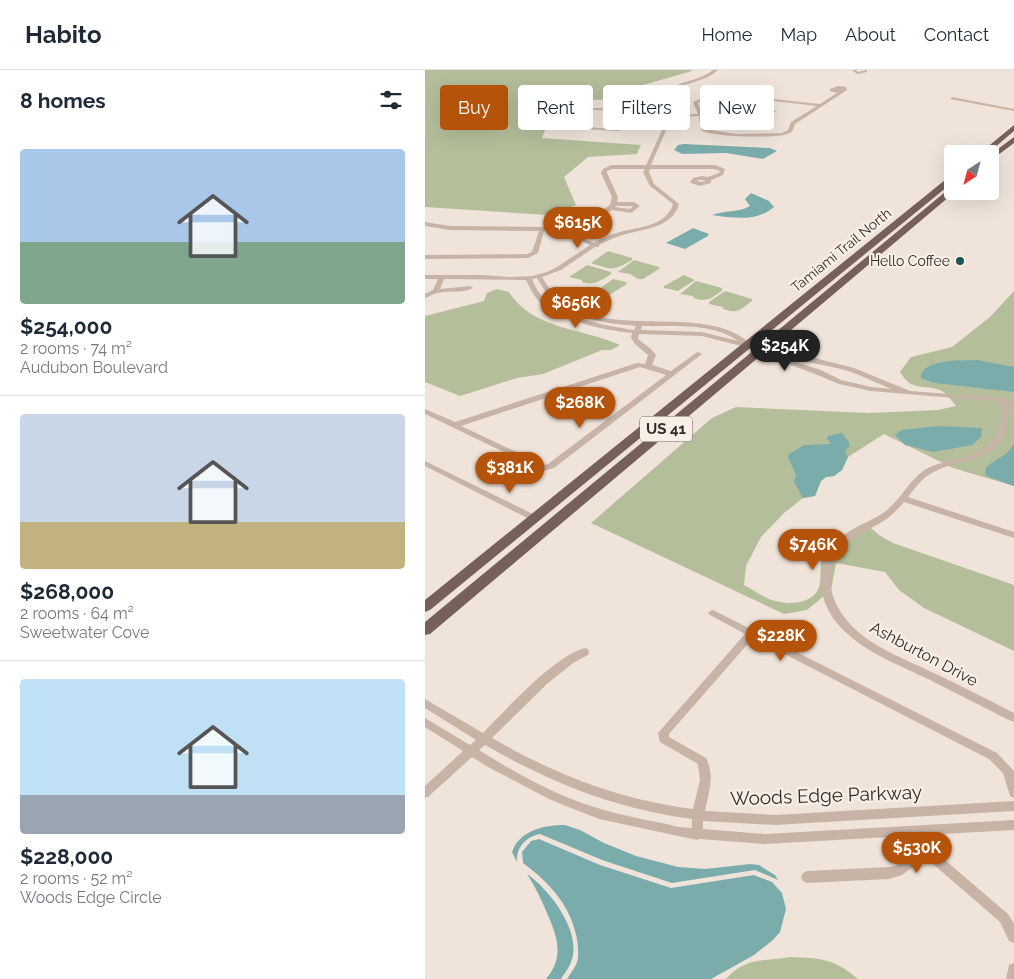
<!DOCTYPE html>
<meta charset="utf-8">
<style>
body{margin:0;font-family:Raleway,sans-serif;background:#f2f2f3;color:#1f2937;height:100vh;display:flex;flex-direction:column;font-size:19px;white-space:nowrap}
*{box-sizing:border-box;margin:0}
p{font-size:16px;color:#747a83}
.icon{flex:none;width:28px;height:28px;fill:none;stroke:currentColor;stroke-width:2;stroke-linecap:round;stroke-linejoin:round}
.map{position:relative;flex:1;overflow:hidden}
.drawer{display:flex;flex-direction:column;background:#fff;width:425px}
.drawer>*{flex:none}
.guide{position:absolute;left:15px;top:15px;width:475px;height:45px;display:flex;gap:10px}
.needle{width:32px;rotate:216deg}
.fabs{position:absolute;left:519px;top:75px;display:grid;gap:10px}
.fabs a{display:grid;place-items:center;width:55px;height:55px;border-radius:5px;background:#fff;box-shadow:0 5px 20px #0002;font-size:25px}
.price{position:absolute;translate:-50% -42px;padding:0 11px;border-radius:18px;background:#b45309;color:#fff;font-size:16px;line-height:32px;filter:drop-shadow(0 1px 2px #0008)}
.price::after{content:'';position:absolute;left:50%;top:30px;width:15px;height:11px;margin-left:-8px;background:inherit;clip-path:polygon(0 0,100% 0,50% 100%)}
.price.on{background:#222;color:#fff}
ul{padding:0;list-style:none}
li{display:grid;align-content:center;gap:10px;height:265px;padding:0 20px}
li+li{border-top:1px solid #e0e1e3}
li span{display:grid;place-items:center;height:155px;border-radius:5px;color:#555}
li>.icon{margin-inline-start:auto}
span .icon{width:90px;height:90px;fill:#fffc;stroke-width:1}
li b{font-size:21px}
h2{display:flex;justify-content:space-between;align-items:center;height:60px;padding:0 20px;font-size:21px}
.pill{padding:0 18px;border-radius:5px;background:#fff;box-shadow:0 5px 20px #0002;font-size:18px;line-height:45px}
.pill.on{background:#b45309;color:#fff}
header{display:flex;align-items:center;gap:30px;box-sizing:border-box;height:70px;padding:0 25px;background:#fff;border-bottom:1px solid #e0e1e3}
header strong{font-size:24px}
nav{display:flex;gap:28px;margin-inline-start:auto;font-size:18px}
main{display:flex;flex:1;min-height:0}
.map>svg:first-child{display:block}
</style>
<header>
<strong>Habito</strong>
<nav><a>Home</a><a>Map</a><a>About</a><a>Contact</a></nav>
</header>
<main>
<section class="drawer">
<h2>8 homes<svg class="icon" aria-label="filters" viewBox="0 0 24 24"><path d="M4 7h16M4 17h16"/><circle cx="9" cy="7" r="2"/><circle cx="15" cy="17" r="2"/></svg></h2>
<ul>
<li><span style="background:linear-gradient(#a9c7e8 60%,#7fa58c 0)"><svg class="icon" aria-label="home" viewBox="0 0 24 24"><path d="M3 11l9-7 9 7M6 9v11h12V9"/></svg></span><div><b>$254,000</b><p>2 rooms · 74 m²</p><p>Audubon Boulevard</p></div></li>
<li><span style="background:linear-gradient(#c9d6e8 70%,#c2b280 0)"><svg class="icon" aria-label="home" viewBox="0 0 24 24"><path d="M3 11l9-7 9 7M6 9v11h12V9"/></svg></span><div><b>$268,000</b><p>2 rooms · 64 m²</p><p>Sweetwater Cove</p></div></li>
<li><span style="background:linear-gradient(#bfe0f5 75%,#9aa5b1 0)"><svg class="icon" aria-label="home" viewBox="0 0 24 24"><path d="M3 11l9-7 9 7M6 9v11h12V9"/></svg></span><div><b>$228,000</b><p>2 rooms · 52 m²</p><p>Woods Edge Circle</p></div></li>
</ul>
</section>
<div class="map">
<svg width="589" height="909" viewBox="0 0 589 909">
<rect width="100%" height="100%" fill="#f0e4da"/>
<!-- green -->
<path fill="#b4be9b" d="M0,0H267V1L215,16L196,29L131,31L117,68L216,75L212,84L163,87L139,107L151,135L122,145L0,137Z
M183,181L207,188V190C188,201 187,200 166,193Z
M209,190L234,197V199L218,209H213L205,204L193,202Z
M162,195L186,202V204C175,211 169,216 157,212V210L144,207Z
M259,205L270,210L253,221L239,218V216Z
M188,209L201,212L202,214L184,225L170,222Z
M271,211L297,218V221C286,228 282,233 269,228L268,226L255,224Z
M72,219L84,222C108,260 158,258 195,275L186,280H177L118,304L92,308L35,326L0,312V246L59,231L62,223Z
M300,221L327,229V231C315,240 313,244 298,239V237L284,234V232Z
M589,221V416L528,398L459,364L423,387L417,400L409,406L401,407L396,411L390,426L378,428L359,443L336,467L321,496L319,515C329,520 340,529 351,531C364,535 385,534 393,520C398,511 393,497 398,486C407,471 425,460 440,453L454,465L468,473L589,515V581L499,538L474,520L460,502L411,493L406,520L382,540L359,544L166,453L287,348L311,337L444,343L513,340L531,336C528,332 522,324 517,321C499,313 487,323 475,302L486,287L527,277L565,247Z
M366,887C396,888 410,889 433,909H301C322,886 339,892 366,887Z"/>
<!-- water -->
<path fill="#7aacab" d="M313,38L351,41L333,54H312L309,52L306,42L307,39Z
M259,74L345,78L352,81L338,89L301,83L257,84L249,80L253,75Z
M326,123L344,131L349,137C332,152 308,148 287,145C300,140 313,143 325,136L320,129Z
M268,158L284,164L283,166L260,179L241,173Z
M552,290L589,297V322L509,313L496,308C496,288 537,291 552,290Z
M514,356L557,358L556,367L547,375L508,382L480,375L470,365L477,360Z
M417,363L424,372V377L420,381L423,387L417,400L409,406L401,407L396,411L390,426L378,428L369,412L371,405L363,387L364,384L379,375L406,374L402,369L403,366Z
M589,374V416L564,407L560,404L561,397L582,383Z
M140,755L155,760L179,773L211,786L253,797L280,799L325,794L334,795L350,805L353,810L330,800L247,813L177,790L115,764C101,767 91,777 92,792L87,782C95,760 119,755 140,755Z
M114,769L175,795L246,818L329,805L347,812L357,823L361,839L355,862L348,870L329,885L286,909H142C145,904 150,898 152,892C154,886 153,876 152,869C146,836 125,813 98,793L97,782L106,771Z
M102,804C125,820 158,863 146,892C144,898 139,904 136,909H121C140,887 132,866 122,843C116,829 110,816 102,804Z"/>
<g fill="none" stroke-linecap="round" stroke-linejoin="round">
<!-- street -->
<path fill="#c7b4a7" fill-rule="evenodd" d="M288,0H293C277,15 252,11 238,29L241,45L273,44L268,32L278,28H339L395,34L412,23L405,21V19L413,16L421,17L422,20L370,54L367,62C366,62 360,65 359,65C347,68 284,67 276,60L274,46L241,48L242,58L226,95H290L300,99L298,105L286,110V113L275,116L266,113L265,112L268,108L277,106L283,107L294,103L295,101L289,99H225L224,102L229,114L254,134C248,157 220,159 201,164C191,167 183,170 174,175V177H170L136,200L117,207C152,270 236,242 293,257C305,260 318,266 326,275L325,276H316L277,266L214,264L213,269L226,279L231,285L227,295L246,301L271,283L273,282L277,284L129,398L118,401L0,344V339L30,352L212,293L220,294L223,285L210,274L206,268L207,263C179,260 138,252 116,233C109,227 105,218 101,210L19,209L15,219L45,216L48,218C37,224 23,220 12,223C8,224 4,227 0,228V224L8,220L13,209H0V205H57L86,207L107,206L122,202L132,197L165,175L152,169L145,158L119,161L113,183L103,188L0,189V185L102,184L107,182L114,161L25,160L0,156V152L25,156L127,157L146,154L162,150L185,135L187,127L176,103L178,99L186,95H221L238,58L236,48L208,49L206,57L193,61L157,59L154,56L158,50V41L167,38L202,39L204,40L207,47L236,45L234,29C248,9 270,14 288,0ZM279,30H339L392,36L366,52L363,60L357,63L311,64L280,59L278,45L273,33ZM168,40L200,41L204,49L202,55L193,59L159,57L162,50V43ZM187,99H220L218,102L225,116L248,134C242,156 213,157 195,162C186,164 178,168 169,173L156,167L150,157L166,152L187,140L206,143L215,136L209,132H192L193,127L182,103V101ZM272,110H277L281,111L275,112ZM191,136H208L205,139L190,137ZM112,208C131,245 172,253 211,256L209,260C182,256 141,249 120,229C114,224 110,217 107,209ZM217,256C248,257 286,252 313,271L277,262L216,260ZM215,297L241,305L123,394L119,395L36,356Z
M427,0H431L433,2L442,0V2L432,4Z
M527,27L589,39V41L525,29Z
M346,270L363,280L374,284L429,298L485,321L589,329V333H584C585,397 547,381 507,403C497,408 490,418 483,427L589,462V468L479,432C474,438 469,443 463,448C445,461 423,465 412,486C404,499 404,515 409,529C426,571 474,586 511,604C537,616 563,630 589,643V652C580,649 571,643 562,639C542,629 521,618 501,608C461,589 400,567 396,514C395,498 403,482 414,470C428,456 447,452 462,440C476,429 483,412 498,401C519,387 553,391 569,369C577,358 576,345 576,332L446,321L414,314L390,304L345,287L334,279L338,277L349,285L396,300L416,310L446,317L466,319C452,313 438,306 423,301C397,293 365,293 344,273V271Z
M0,391L112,446L113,448L112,450H106L0,396Z
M288,540L572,683L589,701V728L585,726L578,703L564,689L328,568L244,664V667L281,688C290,706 284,722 280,741L350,745L589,731V741L350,755L278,751V759L340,764L589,750V760L340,774L275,769L272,770L174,749L126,730L63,697L47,687L4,726L0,728V716L38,681L0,657V648L45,675L51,670L0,638V629L58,663C83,638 126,589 159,578L163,579L164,582L163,585L148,593L122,614L67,668C134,706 192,729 268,739L275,710L273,694L235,672L233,663L320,564L285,545L283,543L285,541ZM60,675C126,713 191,739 267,749V758L254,757C229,751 203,747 179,740C135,728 92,704 54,680Z
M490,784H510L514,785L583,844L589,854V873L584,871L575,852L508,794H492L477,805L464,809L382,813L378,811L376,807L378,803L382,801L464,797L470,796Z
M589,893V909H581L584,895Z"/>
<!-- primary -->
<path fill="#756159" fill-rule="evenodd" d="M589,55V61L562,84H554Z
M589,67V73L565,91V85Z
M525,106H528V112L5,540L0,542V530Z
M525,118H528V121H531L5,564L0,565V552Z"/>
</g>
<!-- markers -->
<circle fill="#1f5253" stroke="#f8efe6" stroke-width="2" cx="535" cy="191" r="5"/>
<g text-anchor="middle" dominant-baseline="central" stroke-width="4.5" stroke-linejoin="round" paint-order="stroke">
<!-- far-street labels -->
<g font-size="14" fill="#342a27" stroke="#f8efe6">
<text transform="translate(416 180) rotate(-39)">Tamiami Trail North</text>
</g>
<!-- far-poi labels -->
<g font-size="14" fill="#342a27" stroke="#f8efe6" text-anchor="end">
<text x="525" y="191">Hello Coffee</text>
</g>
<!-- shield labels -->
<rect fill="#f8efe6" stroke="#6f6560" stroke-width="1" x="215" y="346.5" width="52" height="25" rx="4"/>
<g font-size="15" font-weight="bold" fill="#342a27">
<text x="241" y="359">US 41</text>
</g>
<!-- street labels -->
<g font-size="16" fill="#342a27" stroke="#f8efe6">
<text transform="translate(499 584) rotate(28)">Ashburton Drive</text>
</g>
<!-- near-street labels -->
<g font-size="19" fill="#342a27" stroke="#f8efe6">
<text transform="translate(401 725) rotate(-2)">Woods Edge Parkway</text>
</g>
</g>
</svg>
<div class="fabs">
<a><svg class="needle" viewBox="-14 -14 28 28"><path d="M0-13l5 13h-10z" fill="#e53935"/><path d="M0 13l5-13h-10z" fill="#747a83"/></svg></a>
</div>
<b class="price" style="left:153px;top:179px">$615K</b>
<b class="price" style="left:151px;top:259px">$656K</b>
<b class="price on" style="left:360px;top:302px">$254K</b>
<b class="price" style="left:155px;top:359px">$268K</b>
<b class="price" style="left:85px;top:424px">$381K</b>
<b class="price" style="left:388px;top:501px">$746K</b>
<b class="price" style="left:356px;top:592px">$228K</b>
<b class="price" style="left:492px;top:804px">$530K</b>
<div class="guide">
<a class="pill on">Buy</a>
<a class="pill">Rent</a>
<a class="pill">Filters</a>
<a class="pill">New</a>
</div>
</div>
</main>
